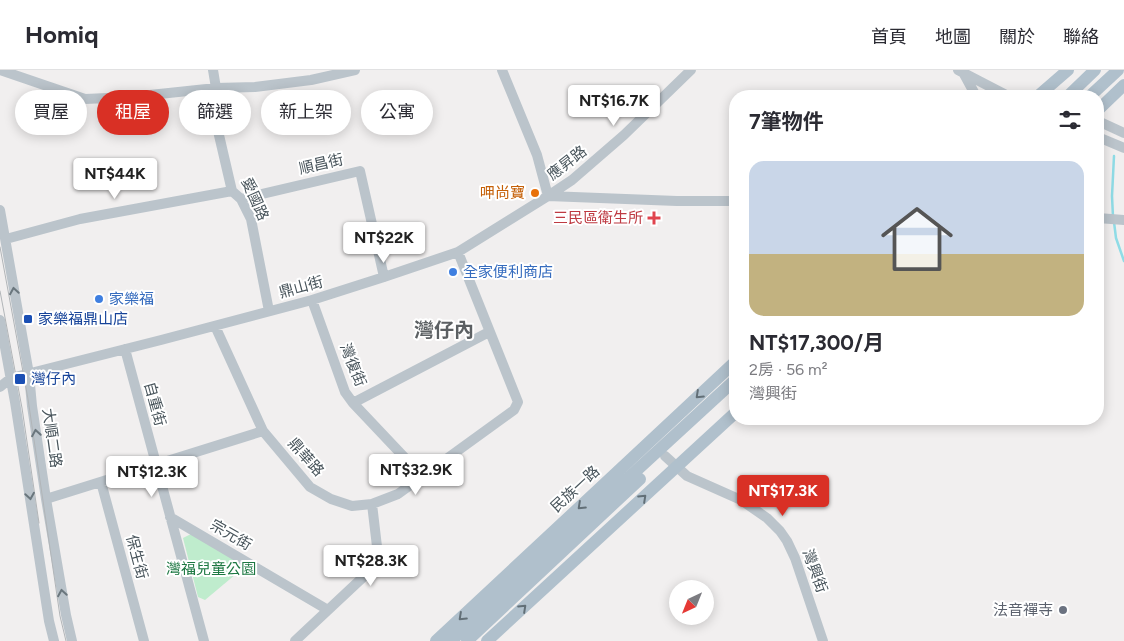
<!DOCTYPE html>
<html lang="zh-TW">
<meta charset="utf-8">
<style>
body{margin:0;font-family:Figtree,"Noto Sans TC",sans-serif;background:#f2f2f3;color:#2b2b33;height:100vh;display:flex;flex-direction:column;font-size:19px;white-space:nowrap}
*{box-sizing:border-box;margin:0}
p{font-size:16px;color:#7c7c81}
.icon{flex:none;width:28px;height:28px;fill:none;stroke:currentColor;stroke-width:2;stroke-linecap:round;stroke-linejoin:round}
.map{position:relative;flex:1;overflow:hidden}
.side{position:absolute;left:729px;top:20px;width:375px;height:335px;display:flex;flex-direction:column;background:#fff;border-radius:20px;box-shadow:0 2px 12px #0003}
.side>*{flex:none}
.hud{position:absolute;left:15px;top:20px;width:475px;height:45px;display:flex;gap:10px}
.needle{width:32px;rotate:223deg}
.fabs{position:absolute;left:669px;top:510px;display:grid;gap:10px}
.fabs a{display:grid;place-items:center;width:45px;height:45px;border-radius:50%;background:#fff;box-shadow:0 2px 12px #0003;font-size:25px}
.price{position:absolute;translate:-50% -42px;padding:0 11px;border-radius:5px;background:#fff;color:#222;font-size:16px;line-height:32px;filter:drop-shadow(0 1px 2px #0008)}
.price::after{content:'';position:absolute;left:50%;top:30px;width:15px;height:11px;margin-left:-8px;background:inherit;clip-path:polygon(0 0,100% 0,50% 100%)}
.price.active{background:#d93025;color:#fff}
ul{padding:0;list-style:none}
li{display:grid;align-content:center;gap:10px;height:265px;padding:0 20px}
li+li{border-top:1px solid #e1e1e2}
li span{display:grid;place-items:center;height:155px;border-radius:15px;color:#555}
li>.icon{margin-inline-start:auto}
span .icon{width:90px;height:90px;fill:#fffc;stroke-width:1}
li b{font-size:21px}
h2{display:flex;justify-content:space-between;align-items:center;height:60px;padding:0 20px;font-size:21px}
.chip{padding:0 18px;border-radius:22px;background:#fff;box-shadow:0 2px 12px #0003;font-size:18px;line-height:45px}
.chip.active{background:#d93025;color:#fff}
header{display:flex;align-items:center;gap:30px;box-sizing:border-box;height:70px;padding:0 25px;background:#fff;border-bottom:1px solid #e1e1e2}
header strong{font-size:24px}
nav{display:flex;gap:28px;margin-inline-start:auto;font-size:18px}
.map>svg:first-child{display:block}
</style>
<header>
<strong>Homiq</strong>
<nav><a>首頁</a><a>地圖</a><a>關於</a><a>聯絡</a></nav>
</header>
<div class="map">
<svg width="1124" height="571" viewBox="0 0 1124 571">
<rect width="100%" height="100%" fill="#f1efef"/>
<!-- green -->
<path fill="#bfeccd" d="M191,464L239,492L242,499L205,530L198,527L183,468Z"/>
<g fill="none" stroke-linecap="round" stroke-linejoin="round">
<!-- stream -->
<path stroke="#8fdce6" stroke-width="2.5" d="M1113,147L1112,126L1114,86
M1114,152L1116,168L1124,191"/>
<!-- minor -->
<path stroke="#bbc4cb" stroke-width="10" d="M0,0L85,29L131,27L216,18L255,17L311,10L355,0
M213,0L216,18L213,32L215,48L232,121L241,129L251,149L269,241
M502,0L537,85L548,126L572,110L624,65L691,0
M958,0L1008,26
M964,4L976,26
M1098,51L1124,63
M1098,67L1124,78
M241,129L360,101L384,207
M0,140L29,304L32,336L46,429L66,545L72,571
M1098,148L1124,150
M6,169L80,149L232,121
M312,230L345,322L353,333L422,406
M0,250L15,332L49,551L54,571
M215,256L263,361L310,417L331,429L352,436L372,434L398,424L514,340L518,332L458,182
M125,279L204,571
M0,317L11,308L161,270L312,230L384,207L458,182L548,126L677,131H735
M353,333L489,262
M665,386L687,406L741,430L767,448L780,461L787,471L795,488L823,571
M101,412L144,571
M46,429L263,361
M170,447L328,540
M295,571L375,496L378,485L372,434"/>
<!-- major -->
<path stroke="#b0c0cc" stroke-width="12" d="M1038,26L1068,0
M1068,26L1095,0
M1090,26L1118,0
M1098,40L1124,15
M436,571L735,292
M451,571L735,310
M467,571L640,409
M487,571L735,343"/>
<!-- tram -->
<path stroke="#b1b5b8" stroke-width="1" d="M0,177L28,329L60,546L66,571
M0,221L22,338L39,453"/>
</g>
<!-- one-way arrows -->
<defs><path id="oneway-chevron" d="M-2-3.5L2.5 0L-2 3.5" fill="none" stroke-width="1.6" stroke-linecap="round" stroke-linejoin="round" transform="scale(1.25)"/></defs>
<g stroke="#6a767d">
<use href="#oneway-chevron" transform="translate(14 221) rotate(-99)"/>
<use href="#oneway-chevron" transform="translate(36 363) rotate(-99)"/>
<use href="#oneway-chevron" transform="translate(30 426) rotate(81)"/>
<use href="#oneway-chevron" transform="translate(62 523) rotate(-99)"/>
</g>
<g stroke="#626f77">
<use href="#oneway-chevron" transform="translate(699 325) rotate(137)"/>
<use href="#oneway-chevron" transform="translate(643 428) rotate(-43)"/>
<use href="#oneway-chevron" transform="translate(581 436) rotate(137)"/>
<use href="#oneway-chevron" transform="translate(523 538) rotate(-43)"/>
<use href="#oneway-chevron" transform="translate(462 547) rotate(137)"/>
</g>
<!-- markers -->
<circle fill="#e8710a" stroke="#fff" stroke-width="2" cx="535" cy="123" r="5"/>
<path fill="#e0444e" stroke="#fff" stroke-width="2" d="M651.5 140.5h5v5h5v5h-5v5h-5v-5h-5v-5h5z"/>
<g fill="#3f7fe0" stroke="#fff" stroke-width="2">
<circle cx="453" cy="202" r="5"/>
<circle cx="99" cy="229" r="5"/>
</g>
<g fill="#1a4fb4" stroke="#fff" stroke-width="2">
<rect x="23" y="244" width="10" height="10" rx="2.5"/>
<rect x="14" y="303" width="12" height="12" rx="2.5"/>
</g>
<circle fill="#6b7280" stroke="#fff" stroke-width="2" cx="1063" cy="540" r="5"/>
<g text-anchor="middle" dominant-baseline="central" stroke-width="4" stroke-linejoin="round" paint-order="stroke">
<!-- street labels -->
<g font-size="15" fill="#48545b" stroke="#fff">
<text transform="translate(567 93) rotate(-38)">應昇路</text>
<text transform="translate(321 94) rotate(-13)">順昌街</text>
<text transform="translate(255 129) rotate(66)">愛國路</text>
<text transform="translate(301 217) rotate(-15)">鼎山街</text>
<text transform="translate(353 295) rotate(68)">灣復街</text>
<text transform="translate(155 334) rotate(75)">自重街</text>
<text transform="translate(52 368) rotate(82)">大順二路</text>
<text transform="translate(306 387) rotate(48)">鼎華路</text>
<text transform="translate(575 419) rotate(-43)">民族一路</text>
<text transform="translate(231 465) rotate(30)">宗元街</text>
<text transform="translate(137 487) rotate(75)">保生街</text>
<text transform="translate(815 501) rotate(70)">灣興街</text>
</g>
<!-- food labels -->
<g font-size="15" fill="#c56008" stroke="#fff" text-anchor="end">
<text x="525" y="123">呷尚寶</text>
</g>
<!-- health labels -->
<g font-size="15" fill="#be3a42" stroke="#fff" text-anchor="end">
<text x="643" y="148">三民區衛生所</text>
</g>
<!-- shop labels -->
<g font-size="15" fill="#366cbe" stroke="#fff" text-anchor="start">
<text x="463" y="202">全家便利商店</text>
<text x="109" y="229">家樂福</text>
</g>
<!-- transit labels -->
<g font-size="15" fill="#164399" stroke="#fff" text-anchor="start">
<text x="38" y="249">家樂福鼎山店</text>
<text x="31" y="309">灣仔內</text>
</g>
<!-- park labels -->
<g font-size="15" fill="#1d7842" stroke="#fff">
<text x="211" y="499">灣福兒童公園</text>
</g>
<!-- worship labels -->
<g font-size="15" fill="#5b616d" stroke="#fff" text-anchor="end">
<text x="1053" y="540">法音禪寺</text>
</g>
<!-- district labels -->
<g font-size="20" font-weight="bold" fill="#5c6063" stroke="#fff">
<text x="444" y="260">灣仔內</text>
</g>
</g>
</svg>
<div class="fabs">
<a><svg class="needle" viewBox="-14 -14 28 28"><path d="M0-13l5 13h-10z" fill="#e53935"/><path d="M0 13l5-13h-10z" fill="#7c7c81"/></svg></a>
</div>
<b class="price" style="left:614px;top:57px">NT$16.7K</b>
<b class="price" style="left:115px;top:130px">NT$44K</b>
<b class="price" style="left:384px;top:194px">NT$22K</b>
<b class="price" style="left:416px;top:426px">NT$32.9K</b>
<b class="price" style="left:152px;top:428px">NT$12.3K</b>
<b class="price active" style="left:783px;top:447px">NT$17.3K</b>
<b class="price" style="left:371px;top:517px">NT$28.3K</b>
<div class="hud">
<a class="chip">買屋</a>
<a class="chip active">租屋</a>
<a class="chip">篩選</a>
<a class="chip">新上架</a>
<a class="chip">公寓</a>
</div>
<section class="side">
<h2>7筆物件<svg class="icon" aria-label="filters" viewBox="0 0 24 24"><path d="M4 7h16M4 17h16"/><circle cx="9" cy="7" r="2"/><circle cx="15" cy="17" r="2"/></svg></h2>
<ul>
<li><span style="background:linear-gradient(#c9d6e8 60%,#c2b280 0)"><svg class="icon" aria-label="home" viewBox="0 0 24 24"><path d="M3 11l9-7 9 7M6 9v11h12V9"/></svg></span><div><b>NT$17,300/月</b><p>2房 · 56 m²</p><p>灣興街</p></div></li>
</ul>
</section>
</div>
